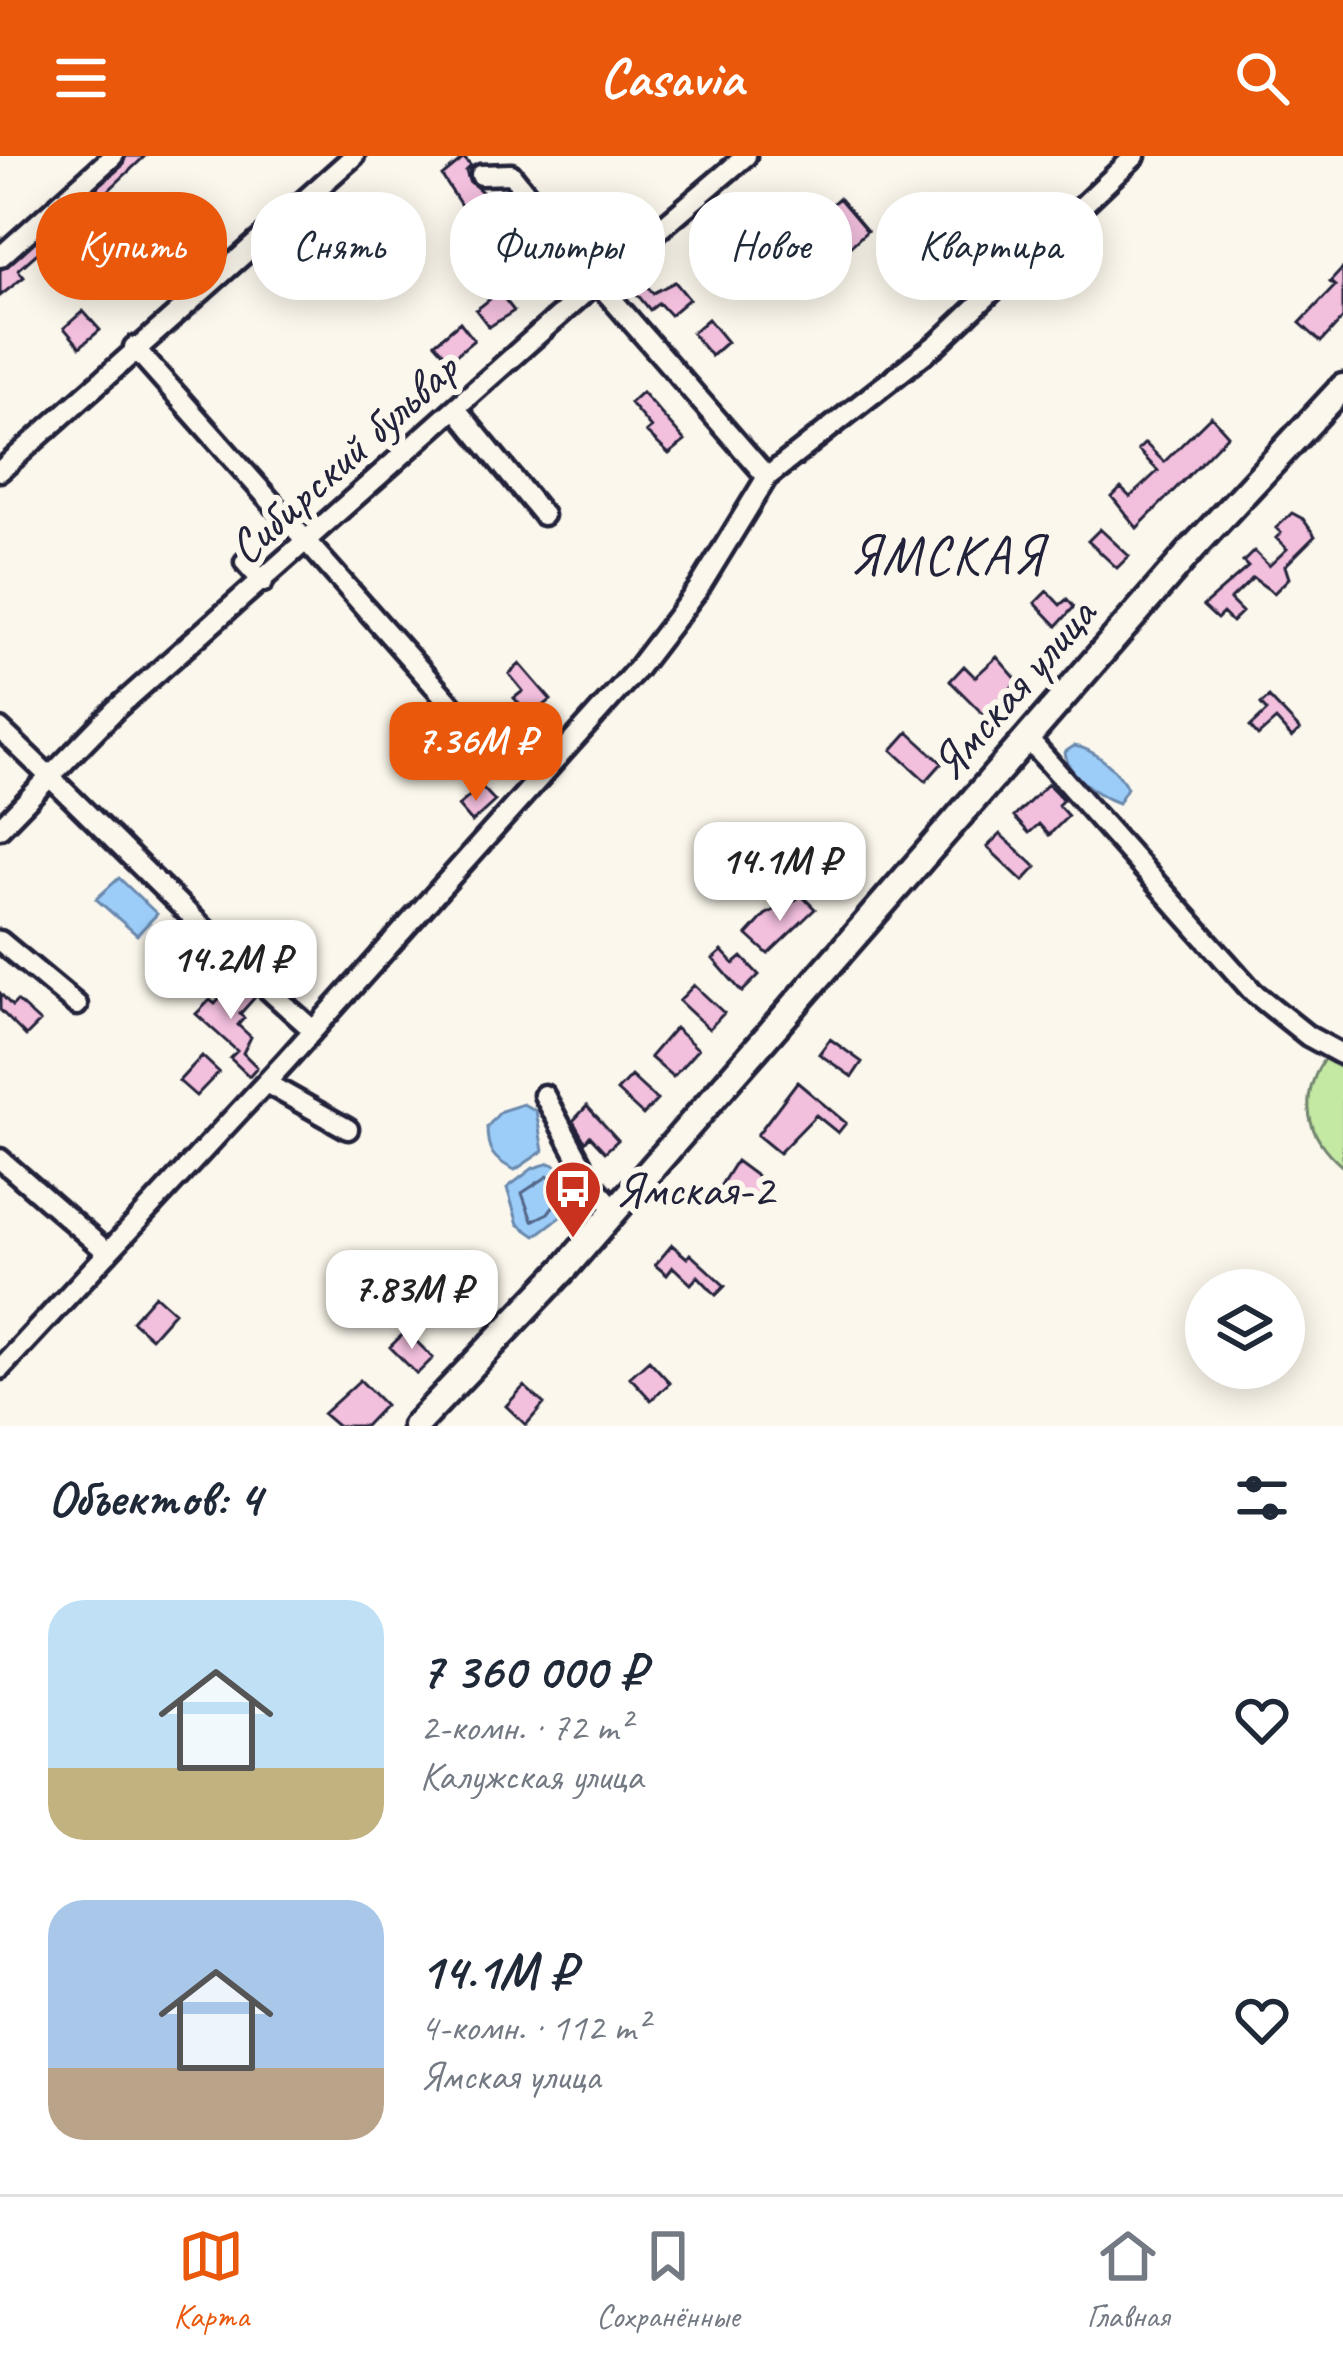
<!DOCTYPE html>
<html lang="ru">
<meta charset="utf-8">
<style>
body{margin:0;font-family:Caveat,sans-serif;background:#f6f6f7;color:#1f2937;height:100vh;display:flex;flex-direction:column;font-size:45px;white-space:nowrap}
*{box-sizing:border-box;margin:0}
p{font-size:39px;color:#747a83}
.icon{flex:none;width:66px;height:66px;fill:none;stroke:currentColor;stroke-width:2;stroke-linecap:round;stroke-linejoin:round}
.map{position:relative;height:1270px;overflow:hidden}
.panel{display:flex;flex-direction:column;background:#fff;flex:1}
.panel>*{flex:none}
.guide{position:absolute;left:36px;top:36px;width:1272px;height:108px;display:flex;gap:24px}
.buttons{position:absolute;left:1185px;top:1113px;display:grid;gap:24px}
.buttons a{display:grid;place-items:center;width:120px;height:120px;border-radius:50%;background:#fff;box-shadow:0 6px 30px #0003;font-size:60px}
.price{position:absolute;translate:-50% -102px;padding:0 27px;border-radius:24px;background:#fff;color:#222;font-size:39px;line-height:78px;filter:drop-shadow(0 3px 6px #0008)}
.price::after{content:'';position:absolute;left:50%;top:72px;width:36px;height:27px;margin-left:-18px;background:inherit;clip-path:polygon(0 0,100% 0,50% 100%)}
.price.current{background:#ea580c;color:#fff}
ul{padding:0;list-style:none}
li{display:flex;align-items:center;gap:36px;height:300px;padding:0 48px}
li span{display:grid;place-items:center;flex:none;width:336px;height:240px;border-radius:36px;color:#555}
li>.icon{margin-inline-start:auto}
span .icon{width:144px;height:144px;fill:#fffc;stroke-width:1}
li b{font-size:51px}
h2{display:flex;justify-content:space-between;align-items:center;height:144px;padding:0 48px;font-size:51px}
.tag{padding:0 42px;border-radius:48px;background:#fff;box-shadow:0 6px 30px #0003;font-size:42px;line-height:108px}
.tag.current{background:#ea580c;color:#fff}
header{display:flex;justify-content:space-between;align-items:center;height:156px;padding:0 48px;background:#ea580c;color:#fff;font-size:54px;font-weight:700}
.menu{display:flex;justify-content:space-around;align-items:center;height:168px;border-top:3px solid #e0e1e3;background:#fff;font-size:33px;color:#747a83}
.menu a{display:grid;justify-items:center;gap:6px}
.menu .current{color:#ea580c}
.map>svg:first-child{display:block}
</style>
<header><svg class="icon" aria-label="menu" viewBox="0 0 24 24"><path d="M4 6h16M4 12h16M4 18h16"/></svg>Casavia<svg class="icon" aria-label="search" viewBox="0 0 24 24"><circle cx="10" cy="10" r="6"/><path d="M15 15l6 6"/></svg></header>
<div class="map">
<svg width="1343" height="1270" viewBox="0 0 1343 1270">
<rect width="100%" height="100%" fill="#fbf7ec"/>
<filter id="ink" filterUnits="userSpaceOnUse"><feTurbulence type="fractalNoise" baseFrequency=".00833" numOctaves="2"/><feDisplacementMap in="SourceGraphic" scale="24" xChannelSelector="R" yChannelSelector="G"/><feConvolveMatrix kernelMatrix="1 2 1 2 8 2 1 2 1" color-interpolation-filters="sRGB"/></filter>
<g filter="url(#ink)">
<!-- green -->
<path fill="#c4e9a3" stroke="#73866f" stroke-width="3" d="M1324,903L1343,913V1011C1306,980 1298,944 1324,903Z"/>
<!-- water -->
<path fill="#9ccdf9" stroke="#6b89ad" stroke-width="3" d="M1074,590C1093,592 1119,615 1127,632L1118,647C1097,639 1066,618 1065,596Z
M119,722L157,758L137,779L96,743Z
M523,948L536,955L543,995L515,1014C493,1004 487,995 487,971L501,955Z
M550,1007L561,1012L574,1040L568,1055L535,1080L518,1068L507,1032L533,1012Z"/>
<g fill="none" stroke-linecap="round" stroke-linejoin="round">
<!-- shore -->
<path stroke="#536687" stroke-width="3" d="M548,1020L558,1030L560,1041L548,1057L532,1065L522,1037Z"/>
</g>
<!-- building -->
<path fill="#f2bfdd" stroke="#22223b" stroke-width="3" d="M126,0H145L90,52L104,68L89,81L79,69L70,76L66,72L18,114L24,121L0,140V114L122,10Z
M464,2L471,10L466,15L469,25L486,39L466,57L442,20Z
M839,42L867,75L839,101L823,84L838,70L824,55Z
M1343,112V162L1321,186L1300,167L1335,130L1330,126Z
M675,126L689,143L670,159L659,147L650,154L636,137L646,129L653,137Z
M499,136L514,155L489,171L476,154Z
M83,155L100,174L80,191L64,172Z
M708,163L727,186L711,200L692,177Z
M460,166L474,184L450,204L435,187Z
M642,236L685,285L669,298L646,276L651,272L630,247Z
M1211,260L1228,279L1137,372L1112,341L1121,332L1130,341L1158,315L1138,294L1145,287L1164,306Z
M1292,357L1303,363L1315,380L1285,410L1289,422L1274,437L1253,422L1230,444L1242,456L1232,466L1223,457L1217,463L1203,450L1248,411L1243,406L1254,395L1269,410L1287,393L1276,382L1281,377L1276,372Z
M1100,373L1129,400L1117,412L1088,385Z
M1047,435L1060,449L1067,443L1074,451L1057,470L1035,447Z
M997,501L1018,525L984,559L950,525L964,510L975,521Z
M520,508L551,544L530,560L514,542L523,535L509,518Z
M1269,541L1300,574L1292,582L1276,564L1258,580L1250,571L1267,555L1261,548Z
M908,576L942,607L926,625L892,594Z
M1048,628L1063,644L1058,649L1068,660L1049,679L1039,668L1029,677L1014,661Z
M481,630L495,645L472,666L458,650Z
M1000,678L1036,711L1023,725L987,691Z
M801,739L815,753L768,798L747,779L765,759L778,752L782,756Z
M722,795L734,808L742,801L759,819L742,836L713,803Z
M237,823L256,840L240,858L244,862L238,869L251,881L243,897L257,911L249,920L230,902L237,895L196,858L210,844L215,848Z
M694,829L724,857L709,873L679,845Z
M0,837L12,850L17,845L40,866L26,880L0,854Z
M675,872L698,893L673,921L650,901Z
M830,883L862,906L852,921L819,898Z
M202,900L219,916L196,940L179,925Z
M631,920L657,944L643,959L617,935Z
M797,926L846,967L838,977L816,959L779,997L757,979Z
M587,950L618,984L605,996L590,980L585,986L573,965Z
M736,1005L774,1033L761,1048L748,1037L745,1041L735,1032L730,1036L721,1029Z
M672,1089L687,1102L690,1098L725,1130L716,1139L698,1120L691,1128L673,1111L667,1119L655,1109Z
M155,1139L174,1156L151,1182L132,1165Z
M406,1175L433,1202L417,1218L390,1191Z
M649,1204L670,1227L651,1244L630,1221Z
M360,1224L385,1249L365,1270H337L323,1258Z
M524,1230L544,1248L526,1269L506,1250Z"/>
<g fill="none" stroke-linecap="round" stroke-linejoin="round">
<!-- minor casing -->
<g stroke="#22223b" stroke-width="27">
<path id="minor" d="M481,19L511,18L597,126L767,321
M0,101L113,0
M134,191L470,570
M456,253L543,359
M0,315L354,0
M245,406L263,426
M0,573C106,673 204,778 313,874
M1027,582L1253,836L1308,880L1343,899
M0,672L115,554L597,126L746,0
M0,785L77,849
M266,927L348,973
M544,939L592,1028L616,1054
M0,1003L108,1097
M0,1213L285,906L637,513L699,432L767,321L938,187L1135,0"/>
</g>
<!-- major casing -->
<g stroke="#22223b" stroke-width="33">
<path id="major" d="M415,1270L565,1112L1193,392L1343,231"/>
</g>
<!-- minor -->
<use href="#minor" stroke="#fbf7ec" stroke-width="18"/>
<!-- major -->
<use href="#major" stroke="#fbf7ec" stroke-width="24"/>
</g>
</g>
<!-- icons -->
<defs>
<g id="bus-pin" transform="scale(3)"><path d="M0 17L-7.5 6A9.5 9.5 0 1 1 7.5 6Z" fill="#c8321e" stroke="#fbf7ec"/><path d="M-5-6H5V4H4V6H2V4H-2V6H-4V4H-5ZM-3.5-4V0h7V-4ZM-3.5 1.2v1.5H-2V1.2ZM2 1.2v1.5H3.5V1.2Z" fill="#fff"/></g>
</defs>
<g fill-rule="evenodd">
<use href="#bus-pin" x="573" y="1033"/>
</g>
<g text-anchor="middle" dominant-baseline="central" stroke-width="12" stroke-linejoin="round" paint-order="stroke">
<!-- street labels -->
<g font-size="48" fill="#22223b" stroke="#fbf7ec">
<text transform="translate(343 302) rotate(-42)">Сибирский бульвар</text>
<text transform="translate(1013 533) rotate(-49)">Ямская улица</text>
</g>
<!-- poi labels -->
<g font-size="48" fill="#22223b" stroke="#fbf7ec" text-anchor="start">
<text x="615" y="1033">Ямская-2</text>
</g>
<!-- quarter labels -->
<g font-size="54" letter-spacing="3" fill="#22223b" stroke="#fbf7ec">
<text x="947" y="399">ЯМСКАЯ</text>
</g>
</g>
</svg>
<div class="buttons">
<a><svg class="icon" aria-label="layers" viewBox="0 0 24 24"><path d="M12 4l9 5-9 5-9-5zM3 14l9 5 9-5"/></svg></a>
</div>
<b class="price current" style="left:476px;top:648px">7.36M ₽</b>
<b class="price" style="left:780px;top:768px">14.1M ₽</b>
<b class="price" style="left:231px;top:866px">14.2M ₽</b>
<b class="price" style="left:412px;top:1196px">7.83M ₽</b>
<div class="guide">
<a class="tag current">Купить</a>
<a class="tag">Снять</a>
<a class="tag">Фильтры</a>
<a class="tag">Новое</a>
<a class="tag">Квартира</a>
</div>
</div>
<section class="panel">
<h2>Объектов: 4<svg class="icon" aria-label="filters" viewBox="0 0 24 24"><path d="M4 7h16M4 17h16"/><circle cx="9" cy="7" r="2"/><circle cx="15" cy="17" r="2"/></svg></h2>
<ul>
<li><span style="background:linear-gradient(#bfe0f5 70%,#c2b280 0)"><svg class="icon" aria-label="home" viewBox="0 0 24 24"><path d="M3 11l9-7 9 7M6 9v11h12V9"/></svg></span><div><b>7 360 000 ₽</b><p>2-комн. · 72 m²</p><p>Калужская улица</p></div><svg class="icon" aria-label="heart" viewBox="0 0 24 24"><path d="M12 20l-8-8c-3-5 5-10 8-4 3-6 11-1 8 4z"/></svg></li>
<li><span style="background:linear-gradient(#a9c7e8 70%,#b9a48a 0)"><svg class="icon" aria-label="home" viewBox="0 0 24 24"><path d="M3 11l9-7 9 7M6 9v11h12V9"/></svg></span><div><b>14.1M ₽</b><p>4-комн. · 112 m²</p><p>Ямская улица</p></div><svg class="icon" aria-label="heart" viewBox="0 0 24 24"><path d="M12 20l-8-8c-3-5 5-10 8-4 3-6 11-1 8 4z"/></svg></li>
</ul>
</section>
<nav class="menu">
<a class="current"><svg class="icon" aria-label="map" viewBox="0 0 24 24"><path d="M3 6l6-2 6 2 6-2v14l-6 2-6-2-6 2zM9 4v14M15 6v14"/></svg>Карта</a>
<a><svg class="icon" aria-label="saved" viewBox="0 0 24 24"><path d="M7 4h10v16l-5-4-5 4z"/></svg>Сохранённые</a>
<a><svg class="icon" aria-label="home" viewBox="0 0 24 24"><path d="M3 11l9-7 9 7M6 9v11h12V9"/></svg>Главная</a>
</nav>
